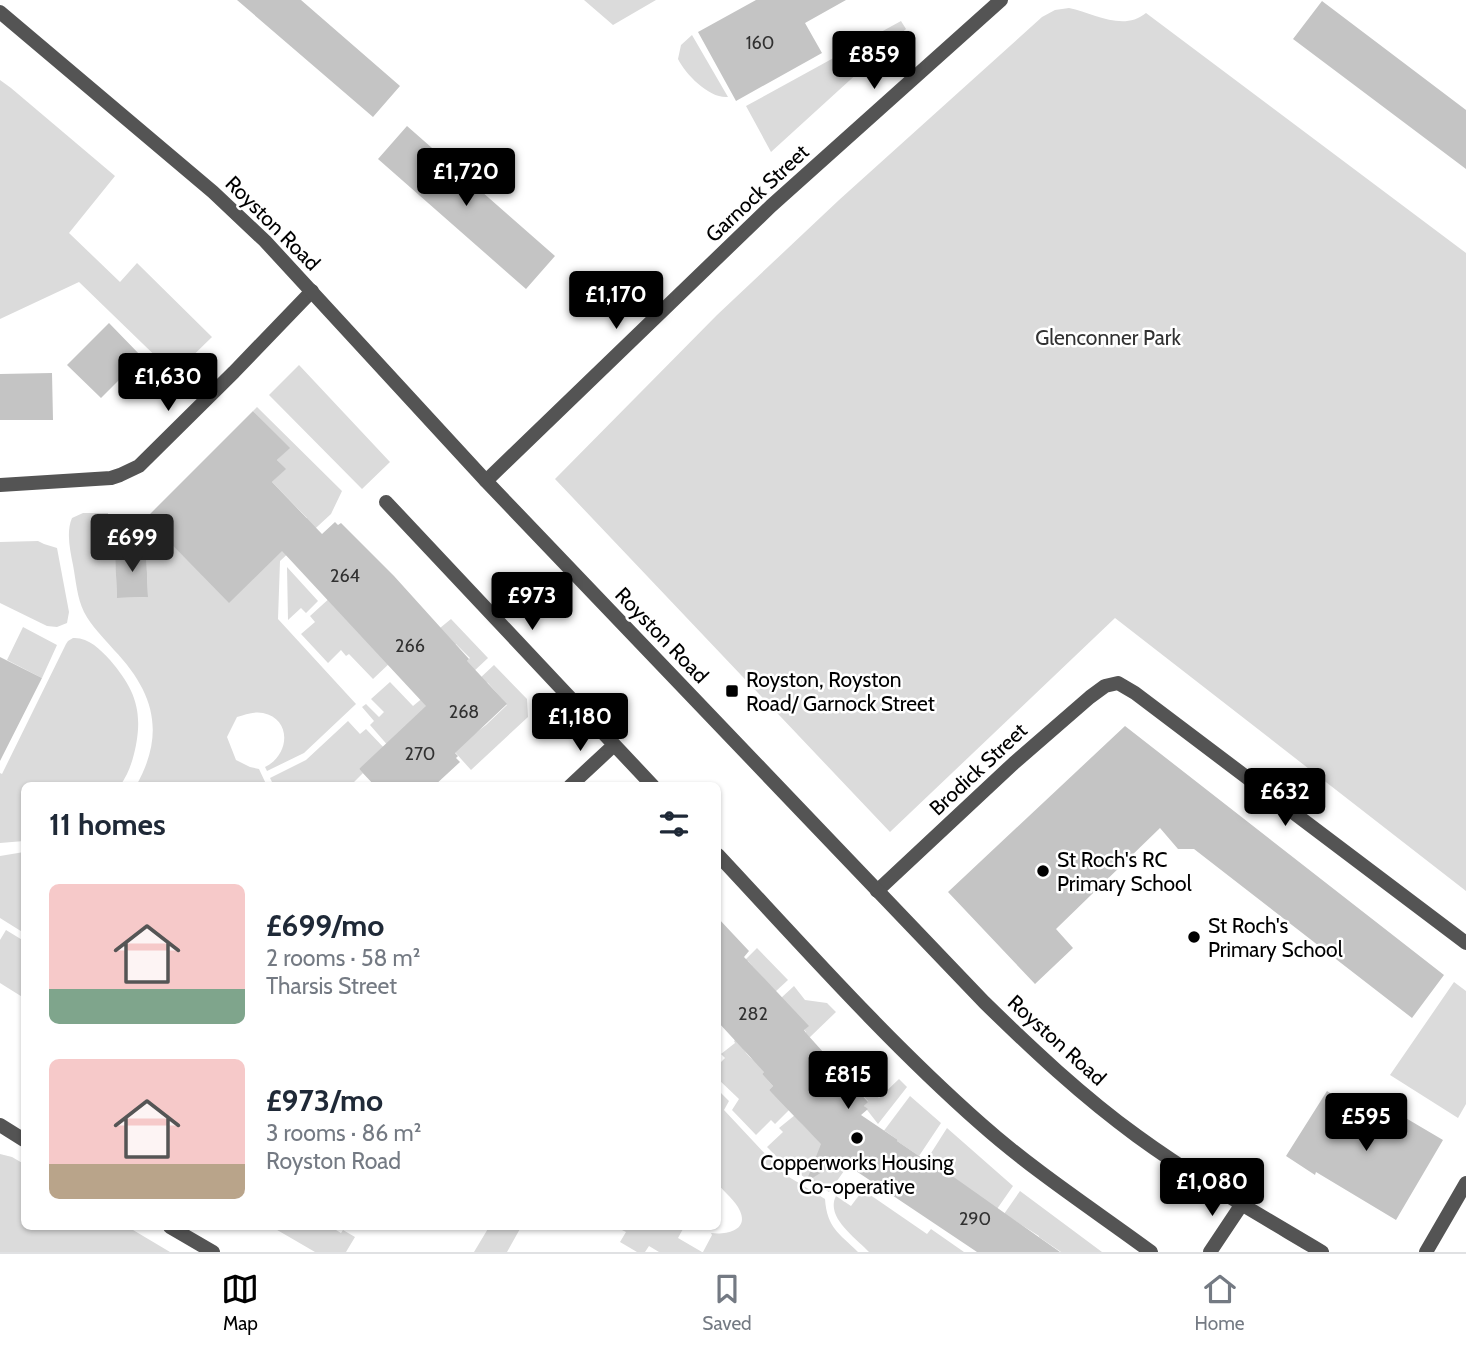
<!DOCTYPE html>
<meta charset="utf-8">
<style>
body{margin:0;font-family:Cabin,sans-serif;background:#f2f2f3;color:#1f2937;height:100vh;display:flex;flex-direction:column;font-size:26px;white-space:nowrap}
*{box-sizing:border-box;margin:0}
p{font-size:23px;color:#747a83}
.icon{flex:none;width:38px;height:38px;fill:none;stroke:currentColor;stroke-width:2;stroke-linecap:round;stroke-linejoin:round}
.map{position:relative;flex:1;overflow:hidden}
.side{position:absolute;left:21px;top:782px;width:700px;height:448px;display:flex;flex-direction:column;background:#fff;border-radius:10px;box-shadow:0 2px 5px #0004}
.side>*{flex:none}
.price{position:absolute;translate:-50% -60px;padding:0 16px;border-radius:7px;background:#000;color:#fff;font-size:23px;line-height:46px;filter:drop-shadow(0 2px 4px #0008)}
.price::after{content:'';position:absolute;left:50%;top:42px;width:21px;height:16px;margin-left:-10px;background:inherit;clip-path:polygon(0 0,100% 0,50% 100%)}
.price.on{background:#222;color:#fff}
ul{padding:0;list-style:none}
li{display:flex;align-items:center;gap:21px;height:175px;padding:0 28px}
li span{display:grid;place-items:center;flex:none;width:196px;height:140px;border-radius:10px;color:#555}
li>.icon{margin-inline-start:auto}
span .icon{width:84px;height:84px;fill:#fffc;stroke-width:1}
li b{font-size:30px}
h2{display:flex;justify-content:space-between;align-items:center;height:84px;padding:0 28px;font-size:30px}
.dock{display:flex;justify-content:space-around;align-items:center;height:98px;border-top:2px solid #e0e1e3;background:#fff;font-size:19px;color:#747a83}
.dock a{display:grid;justify-items:center;gap:4px}
.dock .on{color:#000}
.map>svg:first-child{display:block}
</style>
<div class="map">
<svg width="1466" height="1252" viewBox="0 0 1466 1252">
<rect width="100%" height="100%" fill="#fff"/>
<!-- green -->
<path fill="#dbdbdb" d="M584,0H656L613,25Z
M1069,8C1094,13 1123,32 1146,13L1466,253V891L1115,618L890,832L555,479L717,315L839,200L1042,17L1055,10Z
M901,21L906,29L771,152L746,106Z
M692,35L728,97C710,99 686,75 678,59L681,45Z
M0,80L11,88L115,176L69,233L120,282L137,263L212,337L174,374L79,282L0,319Z
M299,365L390,462L362,489L269,395Z
M257,407L342,491L331,514L280,561L278,619L356,704L304,753L267,771L265,767C290,755 292,719 263,713C254,711 245,715 237,717L227,737L236,760L250,767L259,769L267,786H136C166,733 154,692 114,650C103,637 92,627 84,612C77,598 76,581 73,565C70,550 66,532 72,518L83,513H108V541H115L117,598L148,597L146,550L158,545L162,548L169,541L307,518L272,482L285,469L277,460L289,448L253,411Z
M38,541L44,544L57,548L69,612L67,623L57,627L47,626L0,603V542Z
M287,567L318,601L306,613L301,608L288,620Z
M332,596L392,661L373,679L349,654L346,656L341,650L328,663L301,634L315,622L310,616Z
M451,619L488,658L472,673L466,662L470,658L456,644L452,648L440,628Z
M23,627L57,645L42,678L7,660Z
M73,638C88,637 100,649 110,660C133,687 143,708 136,745C133,760 129,773 120,786H24V841L0,843V773L2,774L66,644L68,641Z
M494,665L527,699L528,717L471,770L453,750L486,725L507,705L488,683L479,679Z
M390,682L413,706L425,696L435,706L390,748L370,725L374,721L362,707L366,704L379,717L384,712L371,699Z
M348,721L360,734L366,729L387,751L359,769L363,773L350,786H274L270,778L306,760Z
M24,852V933L0,918V856Z
M6,930L24,941V998L0,983V940Z
M757,948L788,980L775,992L748,961L742,963Z
M1454,982L1466,991V1104L1458,1118L1390,1075Z
M794,986L805,1000L827,1003L836,1012L809,1038H800L806,1032L781,998Z
M739,1037C744,1055 751,1060 768,1068L762,1074L773,1086L769,1090L790,1109L775,1124L771,1120L756,1135L732,1110L739,1099L718,1079V1065L725,1058L721,1054L735,1043L734,1041Z
M859,1076L879,1098L899,1079L907,1087L878,1124L864,1106L868,1101L856,1088L847,1087Z
M718,1090L729,1101L724,1110L784,1174L825,1199C827,1228 839,1233 858,1252H703L712,1235L711,1233C725,1235 749,1231 740,1211C736,1201 724,1192 718,1184Z
M910,1096L941,1123L919,1156L897,1141L898,1140L885,1131L883,1132Z
M795,1115C805,1129 814,1137 829,1145L826,1170L841,1157L849,1164L829,1192L786,1166L767,1147L783,1132L779,1128Z
M947,1128L1013,1186L997,1209L948,1174L947,1175L926,1161Z
M0,1154L12,1157L24,1164V1227H128L170,1252H0Z
M863,1190L927,1234L931,1229L964,1252H869C856,1238 825,1217 836,1196L851,1206Z
M1020,1191L1102,1252H1061L1039,1237V1236L1004,1214Z
M272,1227H334L337,1228L336,1230L341,1233L343,1230L355,1237L346,1252H315Z
M489,1227H521L507,1252H474Z
M616,1227H684L678,1238L702,1252H659L649,1246L645,1252H637L620,1242L626,1232Z"/>
<!-- building -->
<path fill="#c4c4c4" d="M237,0H301L400,86L373,117Z
M756,0H846L805,23L822,53L736,101L698,32Z
M1322,1L1466,110V169L1293,39Z
M407,126L555,256L526,289L378,159Z
M109,323L142,357L101,398L67,365Z
M52,373L53,420H0V374Z
M253,411L290,448L277,460L286,469L272,482L322,534L335,522L338,525L341,523L394,576L469,659L467,661L507,704L455,753L458,756L456,758L460,762L434,786H375L359,769L426,706L282,551L229,603L146,518Z
M146,550L148,597L117,598L115,552Z
M0,657L42,678L0,761Z
M1125,726L1444,975L1412,1018L1194,849H1178L1160,828L1056,929L1073,948L1035,984L948,892Z
M718,918L749,951L744,957L809,1026L804,1030L806,1033L868,1102L864,1106L868,1109L861,1115L898,1140L897,1141L947,1175L948,1173L1060,1252H977L856,1171L843,1159L806,1182L821,1144L769,1090L773,1086L762,1074L764,1072L718,1022Z
M1327,1091L1377,1124L1387,1107L1443,1140L1396,1220L1316,1172L1315,1175L1286,1156Z"/>
<g fill="none" stroke-linecap="round" stroke-linejoin="round">
<!-- minor -->
<path stroke="#545454" stroke-width="14" d="M486,481L771,206L1001,0
M0,485L111,478L120,475L139,466L234,372L312,291
M386,502L653,786
M570,786L614,745
M718,855C803,946 887,1041 981,1124C1034,1171 1094,1210 1151,1252
M877,891L1014,763L1090,697L1105,686L1118,683L1135,693L1466,943
M0,1125L24,1140
M170,1227L213,1252
M1210,1252L1242,1204
M1426,1252L1466,1183"/>
<!-- tertiary -->
<path stroke="#545454" stroke-width="14" d="M0,12L213,192L265,241L486,481L984,1002C1032,1049 1082,1096 1137,1136C1196,1179 1260,1215 1322,1252"/>
</g>
<!-- markers -->
<g fill="#000" stroke="#fff" stroke-width="2.5">
<rect x="725" y="684" width="14" height="14" rx="3.5"/>
<circle cx="1043" cy="871" r="7"/>
<circle cx="1194" cy="937" r="7"/>
<circle cx="857" cy="1138" r="7"/>
</g>
<g text-anchor="middle" dominant-baseline="central" stroke-width="5" stroke-linejoin="round" paint-order="stroke">
<!-- number labels -->
<g font-size="18" fill="#313131">
<text x="760" y="43">160</text>
<text x="345" y="576">264</text>
<text x="410" y="646">266</text>
<text x="464" y="712">268</text>
<text x="420" y="754">270</text>
<text x="753" y="1014">282</text>
<text x="975" y="1219">290</text>
</g>
<!-- street labels -->
<g font-size="21" fill="#000" stroke="#fff">
<text transform="translate(757 193) rotate(-43)">Garnock Street</text>
<text transform="translate(273 223) rotate(45)">Royston Road</text>
<text transform="translate(662 635) rotate(46)">Royston Road</text>
<text transform="translate(978 769) rotate(-43)">Brodick Street</text>
<text transform="translate(1057 1040) rotate(42)">Royston Road</text>
</g>
<!-- park labels -->
<g font-size="21" fill="#323232" stroke="#fff">
<text x="1108" y="337">Glenconner Park</text>
</g>
<!-- poi labels -->
<g font-size="21" fill="#000" stroke="#fff" text-anchor="start">
<text x="746" y="679">Royston, Royston<tspan x="746" dy="24">Road/ Garnock Street</tspan></text>
<text x="1057" y="859">St Roch's RC<tspan x="1057" dy="24">Primary School</tspan></text>
<text x="1208" y="925">St Roch's<tspan x="1208" dy="24">Primary School</tspan></text>
<text x="857" y="1162" text-anchor="middle">Copperworks Housing<tspan x="857" dy="24">Co-operative</tspan></text>
</g>
</g>
</svg>
<b class="price" style="left:874px;top:91px">£859</b>
<b class="price" style="left:466px;top:208px">£1,720</b>
<b class="price" style="left:616px;top:331px">£1,170</b>
<b class="price" style="left:168px;top:413px">£1,630</b>
<b class="price on" style="left:132px;top:574px">£699</b>
<b class="price" style="left:532px;top:632px">£973</b>
<b class="price" style="left:580px;top:753px">£1,180</b>
<b class="price" style="left:1285px;top:828px">£632</b>
<b class="price" style="left:848px;top:1111px">£815</b>
<b class="price" style="left:1366px;top:1153px">£595</b>
<b class="price" style="left:1212px;top:1218px">£1,080</b>
<section class="side">
<h2>11 homes<svg class="icon" aria-label="filters" viewBox="0 0 24 24"><path d="M4 7h16M4 17h16"/><circle cx="9" cy="7" r="2"/><circle cx="15" cy="17" r="2"/></svg></h2>
<ul>
<li><span style="background:linear-gradient(#f6c9c9 75%,#7fa58c 0)"><svg class="icon" aria-label="home" viewBox="0 0 24 24"><path d="M3 11l9-7 9 7M6 9v11h12V9"/></svg></span><div><b>£699/mo</b><p>2 rooms · 58 m²</p><p>Tharsis Street</p></div></li>
<li><span style="background:linear-gradient(#f6c9c9 75%,#b9a48a 0)"><svg class="icon" aria-label="home" viewBox="0 0 24 24"><path d="M3 11l9-7 9 7M6 9v11h12V9"/></svg></span><div><b>£973/mo</b><p>3 rooms · 86 m²</p><p>Royston Road</p></div></li>
</ul>
</section>
</div>
<nav class="dock">
<a class="on"><svg class="icon" aria-label="map" viewBox="0 0 24 24"><path d="M3 6l6-2 6 2 6-2v14l-6 2-6-2-6 2zM9 4v14M15 6v14"/></svg>Map</a>
<a><svg class="icon" aria-label="saved" viewBox="0 0 24 24"><path d="M7 4h10v16l-5-4-5 4z"/></svg>Saved</a>
<a><svg class="icon" aria-label="home" viewBox="0 0 24 24"><path d="M3 11l9-7 9 7M6 9v11h12V9"/></svg>Home</a>
</nav>
